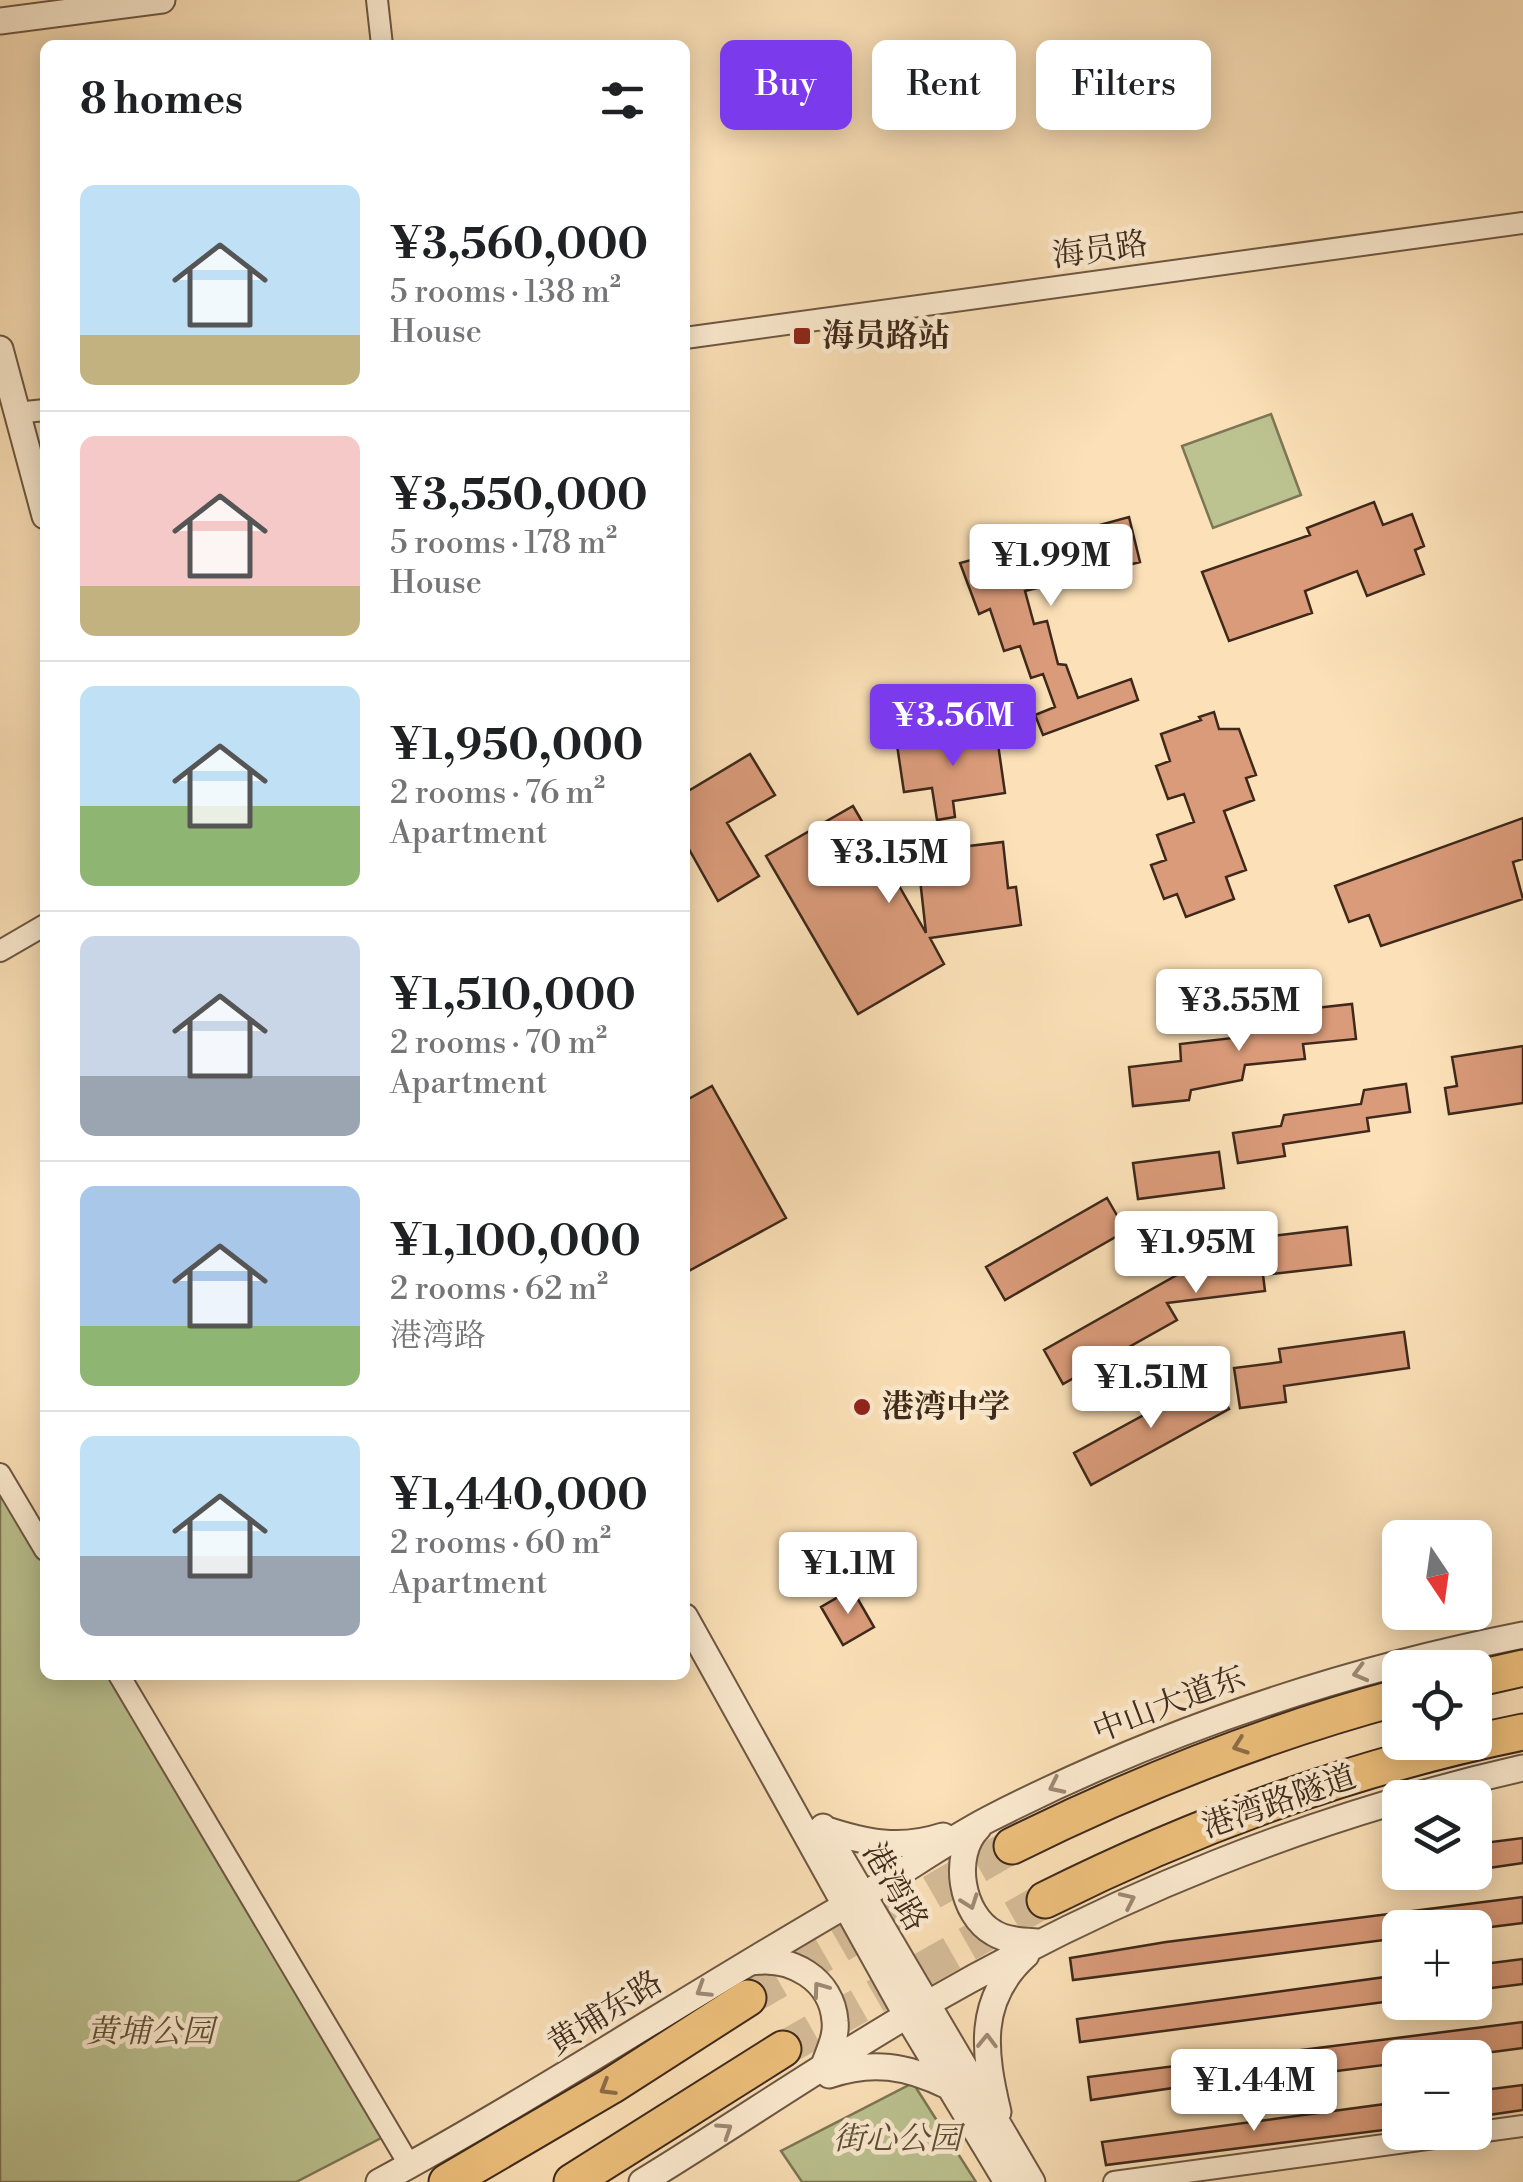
<!DOCTYPE html>
<meta charset="utf-8">
<style>
body{margin:0;font-family:"Libre Bodoni","Noto Serif SC",serif;background:#f6f6f6;color:#202124;height:100vh;display:flex;flex-direction:column;font-size:38px;white-space:nowrap}
*{box-sizing:border-box;margin:0}
p{font-size:32px;color:#757577}
.icon{flex:none;width:55px;height:55px;fill:none;stroke:currentColor;stroke-width:2;stroke-linecap:round;stroke-linejoin:round}
.map{position:relative;flex:1;overflow:hidden}
.drawer{position:absolute;left:40px;top:40px;width:650px;height:1640px;display:flex;flex-direction:column;background:#fff;border-radius:15px;box-shadow:0 5px 25px #0003}
.drawer>*{flex:none}
.banner{position:absolute;left:720px;top:40px;width:652px;height:90px;display:flex;gap:20px}
.needle{width:65px;rotate:167deg}
.buttons{position:absolute;left:1382px;top:1520px;display:grid;gap:20px}
.buttons a{display:grid;place-items:center;width:110px;height:110px;border-radius:15px;background:#fff;box-shadow:0 5px 25px #0003;font-size:50px}
.price{position:absolute;translate:-50% -85px;padding:0 22px;border-radius:10px;background:#fff;color:#222;font-size:32px;line-height:65px;filter:drop-shadow(0 2px 5px #0008)}
.price::after{content:'';position:absolute;left:50%;top:60px;width:30px;height:22px;margin-left:-15px;background:inherit;clip-path:polygon(0 0,100% 0,50% 100%)}
.price.on{background:#7c3aed;color:#fff}
ul{padding:0;list-style:none}
li{display:flex;align-items:center;gap:30px;height:250px;padding:0 40px}
li+li{border-top:2px solid #e0e0e0}
li span{display:grid;place-items:center;flex:none;width:280px;height:200px;border-radius:15px;color:#555}
li>.icon{margin-inline-start:auto}
span .icon{width:120px;height:120px;fill:#fffc;stroke-width:1}
li b{font-size:42px}
h2{display:flex;justify-content:space-between;align-items:center;height:120px;padding:0 40px;font-size:42px}
.chip{padding:0 35px;border-radius:15px;background:#fff;box-shadow:0 5px 25px #0003;font-size:35px;line-height:90px}
.chip.on{background:#7c3aed;color:#fff}
.map>svg:first-child{display:block}
</style>
<div class="map">
<svg width="1523" height="2182" viewBox="0 0 1523 2182">
<rect width="100%" height="100%" fill="#fce1b8"/>
<filter id="stains"><feTurbulence type="fractalNoise" baseFrequency=".002" numOctaves="4"/><feColorMatrix values="0 0 0 0 .2 0 0 0 0 .09 0 0 0 0 .02 0 0 0 .5 -.17"/></filter>
<radialGradient id="worn" r=".72"><stop offset=".6" stop-color="#630" stop-opacity="0"/><stop offset="1" stop-color="#630" stop-opacity=".3"/></radialGradient>
<!-- green -->
<path fill="#bcc391" stroke="#7d7656" stroke-width="2.5" d="M1271,414L1301,495L1213,528L1182,446Z
M0,1478L45,1555V1675H115L385,2136L296,2182H0Z
M913,2083L976,2182H802L781,2151Z"/>
<!-- building -->
<path fill="#da9b7a" stroke="#3e291b" stroke-width="2.5" d="M1374,502L1383,525L1412,514L1424,546L1415,550L1424,574L1367,596L1357,571L1305,591L1312,613L1229,641L1202,572L1310,535L1307,528Z
M1129,517L1140,562L1025,591L1034,624L1047,621L1058,664L1066,665L1078,698L1131,679L1138,700L1043,735L1035,715L1055,707L1043,674L1031,678L1020,646L1004,651L990,609L979,614L960,563Z
M1214,712L1219,729H1239L1256,775L1246,778L1254,800L1224,811L1246,870L1226,877L1234,899L1186,917L1177,894L1164,899L1151,865L1166,860L1157,835L1194,822L1184,794L1168,799L1156,766L1170,761L1161,734L1201,720L1199,717Z
M996,730L1005,793L953,801L955,817L937,820L932,788L904,792L897,745Z
M750,754L775,795L727,823L759,876L718,901L685,842V793Z
M853,806L867,830L847,832L851,860L882,856L926,933L917,852L1003,842L1008,888L1016,887L1021,925L930,938L944,964L858,1014L766,856Z
M1523,818V859L1513,862L1523,899L1381,946L1369,915L1349,922L1335,886Z
M1352,1004L1356,1039L1303,1044L1305,1059L1245,1065L1242,1080L1191,1090L1189,1100L1133,1106L1129,1067L1181,1061L1180,1044L1233,1038L1232,1029L1289,1022L1288,1011Z
M1523,1046V1103L1449,1114L1445,1088L1457,1086L1452,1057Z
M1406,1084L1410,1112L1367,1118L1369,1131L1283,1144L1285,1156L1238,1163L1233,1133L1281,1126L1284,1115L1361,1104L1364,1090Z
M712,1086L786,1218L685,1273V1101Z
M1219,1152L1224,1188L1138,1199L1133,1163Z
M1107,1198L1126,1231L1005,1300L986,1267Z
M1347,1227L1351,1265L1263,1275L1265,1291L1167,1303L1177,1320L1063,1384L1044,1350L1177,1275L1250,1267L1246,1239Z
M1404,1332L1409,1368L1284,1386L1286,1402L1240,1408L1234,1368L1281,1362L1279,1349Z
M1212,1378L1229,1409L1091,1485L1074,1453Z
M852,1589L874,1627L843,1645L821,1607Z
M1523,1838V1863L1475,1870V1844Z
M1523,1897V1923L1475,1929L1400,1928V1938L1073,1980L1070,1958L1166,1942Z
M1523,1959V1984L1475,1990V1965Z
M1400,1975V2000L1080,2042L1077,2019Z
M1523,2022V2048L1447,2058H1400V2063L1188,2090L1187,2086L1091,2100L1088,2077Z
M1523,2085V2110L1475,2117V2091Z
M1400,2102V2128L1106,2165L1102,2142Z"/>
<g fill="none" stroke-linecap="round" stroke-linejoin="round">
<!-- trunk-tunnel -->
<path stroke="#d6bc99" stroke-width="35" stroke-dasharray="35 18" stroke-linecap="butt" d="M748,1998L1012,1846
M783,2049L1045,1900"/>
<!-- minor casing -->
<g stroke="#6e5742" stroke-width="24">
<path id="minor" d="M377,0L382,45
M685,338L1523,223
M16,413L45,410
M0,951L45,925
M0,1474L45,1550
M119,1675L410,2166
M1114,2182L1523,2126"/>
</g>
<!-- tertiary casing -->
<g stroke="#6e5742" stroke-width="29">
<path id="tertiary" d="M0,21L162,0
M0,349L45,516
M685,1617L907,2016L1007,2182
M823,1827L1032,2182
M978,1828C951,1855 961,1915 994,1933C1007,1941 1025,1941 1040,1942
M824,1829C866,1843 900,1850 943,1836
M752,1962C791,1956 832,1979 835,2021C837,2037 828,2053 823,2068
M829,2075C872,2060 907,2066 948,2086
M998,2112C984,2053 976,2000 1026,1955
M379,2182C543,2093 698,1990 860,1897C904,1872 945,1842 989,1819C1159,1732 1336,1672 1523,1635
M642,2182C737,2124 829,2060 925,2005C1116,1895 1308,1817 1523,1768"/>
</g>
<!-- trunk casing -->
<g stroke="#3e291b" stroke-width="39">
<path id="trunk" d="M1475,1679L1523,1668
M1012,1846C1137,1784 1265,1733 1400,1697
M1045,1900C1197,1824 1356,1766 1523,1732
M447,2182L611,2086L748,1998
M572,2182L783,2049"/>
</g>
<!-- minor -->
<use href="#minor" stroke="#fdecd1" stroke-width="20"/>
<!-- tertiary -->
<use href="#tertiary" stroke="#fdecd1" stroke-width="25"/>
<!-- trunk -->
<use href="#trunk" stroke="#eec07c" stroke-width="35"/>
</g>
<!-- one-way arrows -->
<defs><path id="oneway-chevron" d="M-2-3.5L2.5 0L-2 3.5" fill="none" stroke-width="1.6" stroke-linecap="round" stroke-linejoin="round" transform="scale(2.5)"/></defs>
<g stroke="#9e8a76">
<use href="#oneway-chevron" transform="translate(1360 1673) rotate(165)"/>
<use href="#oneway-chevron" transform="translate(1056 1786) rotate(154)"/>
<use href="#oneway-chevron" transform="translate(1128 1900) rotate(-25)"/>
<use href="#oneway-chevron" transform="translate(970 1902) rotate(70)"/>
<use href="#oneway-chevron" transform="translate(820 1989) rotate(-126)"/>
<use href="#oneway-chevron" transform="translate(703 1990) rotate(148)"/>
<use href="#oneway-chevron" transform="translate(987 2041) rotate(-89)"/>
<use href="#oneway-chevron" transform="translate(725 2130) rotate(-33)"/>
</g>
<g stroke="#8d6d47">
<use href="#oneway-chevron" transform="translate(1240 1746) rotate(160)"/>
<use href="#oneway-chevron" transform="translate(607 2088) rotate(149)"/>
</g>
<!-- markers -->
<g fill="#8f2418" stroke="#fdecd1" stroke-width="4">
<rect x="792" y="326" width="20" height="20" rx="5"/>
<circle cx="862" cy="1407" r="10"/>
</g>
<g text-anchor="middle" dominant-baseline="central" stroke-width="9" stroke-linejoin="round" paint-order="stroke">
<!-- street labels -->
<g font-size="32" fill="#3e291b" stroke="#fdecd1">
<text transform="translate(1100 250) rotate(-8)">海员路</text>
<text transform="translate(1169 1704) rotate(-21)">中山大道东</text>
<text transform="translate(1279 1802) rotate(-19)">港湾路隧道</text>
<text transform="translate(895 1887) rotate(60)">港湾路</text>
<text transform="translate(605 2013) rotate(-32)">黄埔东路</text>
</g>
<!-- poi labels -->
<g font-size="32" font-weight="bold" fill="#3e291b" stroke="#fdecd1" text-anchor="start">
<text x="822" y="336">海员路站</text>
<text x="882" y="1407">港湾中学</text>
</g>
<!-- park labels -->
<g font-size="32" font-style="italic" fill="#5e5038" stroke="#fdecd1">
<text x="150" y="2032">黄埔公园</text>
<text x="897" y="2139">街心公园</text>
</g>
</g>
<rect width="100%" height="100%" filter="url(#stains)"/>
<rect width="100%" height="100%" fill="url(#worn)"/>
</svg>
<div class="buttons">
<a><svg class="needle" viewBox="-14 -14 28 28"><path d="M0-13l5 13h-10z" fill="#e53935"/><path d="M0 13l5-13h-10z" fill="#757577"/></svg></a>
<a><svg class="icon" aria-label="locate" viewBox="0 0 24 24"><circle cx="12" cy="12" r="6"/><path d="M12 2v4M12 18v4M2 12h4M18 12h4"/></svg></a>
<a><svg class="icon" aria-label="layers" viewBox="0 0 24 24"><path d="M12 4l9 5-9 5-9-5zM3 14l9 5 9-5"/></svg></a>
<a>+</a>
<a>−</a>
</div>
<b class="price" style="left:1051px;top:609px">¥1.99M</b>
<b class="price on" style="left:953px;top:769px">¥3.56M</b>
<b class="price" style="left:889px;top:906px">¥3.15M</b>
<b class="price" style="left:1239px;top:1054px">¥3.55M</b>
<b class="price" style="left:1196px;top:1296px">¥1.95M</b>
<b class="price" style="left:1151px;top:1431px">¥1.51M</b>
<b class="price" style="left:848px;top:1617px">¥1.1M</b>
<b class="price" style="left:1254px;top:2134px">¥1.44M</b>
<div class="banner">
<a class="chip on">Buy</a>
<a class="chip">Rent</a>
<a class="chip">Filters</a>
</div>
<section class="drawer">
<h2>8 homes<svg class="icon" aria-label="filters" viewBox="0 0 24 24"><path d="M4 7h16M4 17h16"/><circle cx="9" cy="7" r="2"/><circle cx="15" cy="17" r="2"/></svg></h2>
<ul>
<li><span style="background:linear-gradient(#bfe0f5 75%,#c2b280 0)"><svg class="icon" aria-label="home" viewBox="0 0 24 24"><path d="M3 11l9-7 9 7M6 9v11h12V9"/></svg></span><div><b>¥3,560,000</b><p>5 rooms · 138 m²</p><p>House</p></div></li>
<li><span style="background:linear-gradient(#f6c9c9 75%,#c2b280 0)"><svg class="icon" aria-label="home" viewBox="0 0 24 24"><path d="M3 11l9-7 9 7M6 9v11h12V9"/></svg></span><div><b>¥3,550,000</b><p>5 rooms · 178 m²</p><p>House</p></div></li>
<li><span style="background:linear-gradient(#bfe0f5 60%,#8fb573 0)"><svg class="icon" aria-label="home" viewBox="0 0 24 24"><path d="M3 11l9-7 9 7M6 9v11h12V9"/></svg></span><div><b>¥1,950,000</b><p>2 rooms · 76 m²</p><p>Apartment</p></div></li>
<li><span style="background:linear-gradient(#c9d6e8 70%,#9aa5b1 0)"><svg class="icon" aria-label="home" viewBox="0 0 24 24"><path d="M3 11l9-7 9 7M6 9v11h12V9"/></svg></span><div><b>¥1,510,000</b><p>2 rooms · 70 m²</p><p>Apartment</p></div></li>
<li><span style="background:linear-gradient(#a9c7e8 70%,#8fb573 0)"><svg class="icon" aria-label="home" viewBox="0 0 24 24"><path d="M3 11l9-7 9 7M6 9v11h12V9"/></svg></span><div><b>¥1,100,000</b><p>2 rooms · 62 m²</p><p>港湾路</p></div></li>
<li><span style="background:linear-gradient(#bfe0f5 60%,#9aa5b1 0)"><svg class="icon" aria-label="home" viewBox="0 0 24 24"><path d="M3 11l9-7 9 7M6 9v11h12V9"/></svg></span><div><b>¥1,440,000</b><p>2 rooms · 60 m²</p><p>Apartment</p></div></li>
</ul>
</section>
</div>
